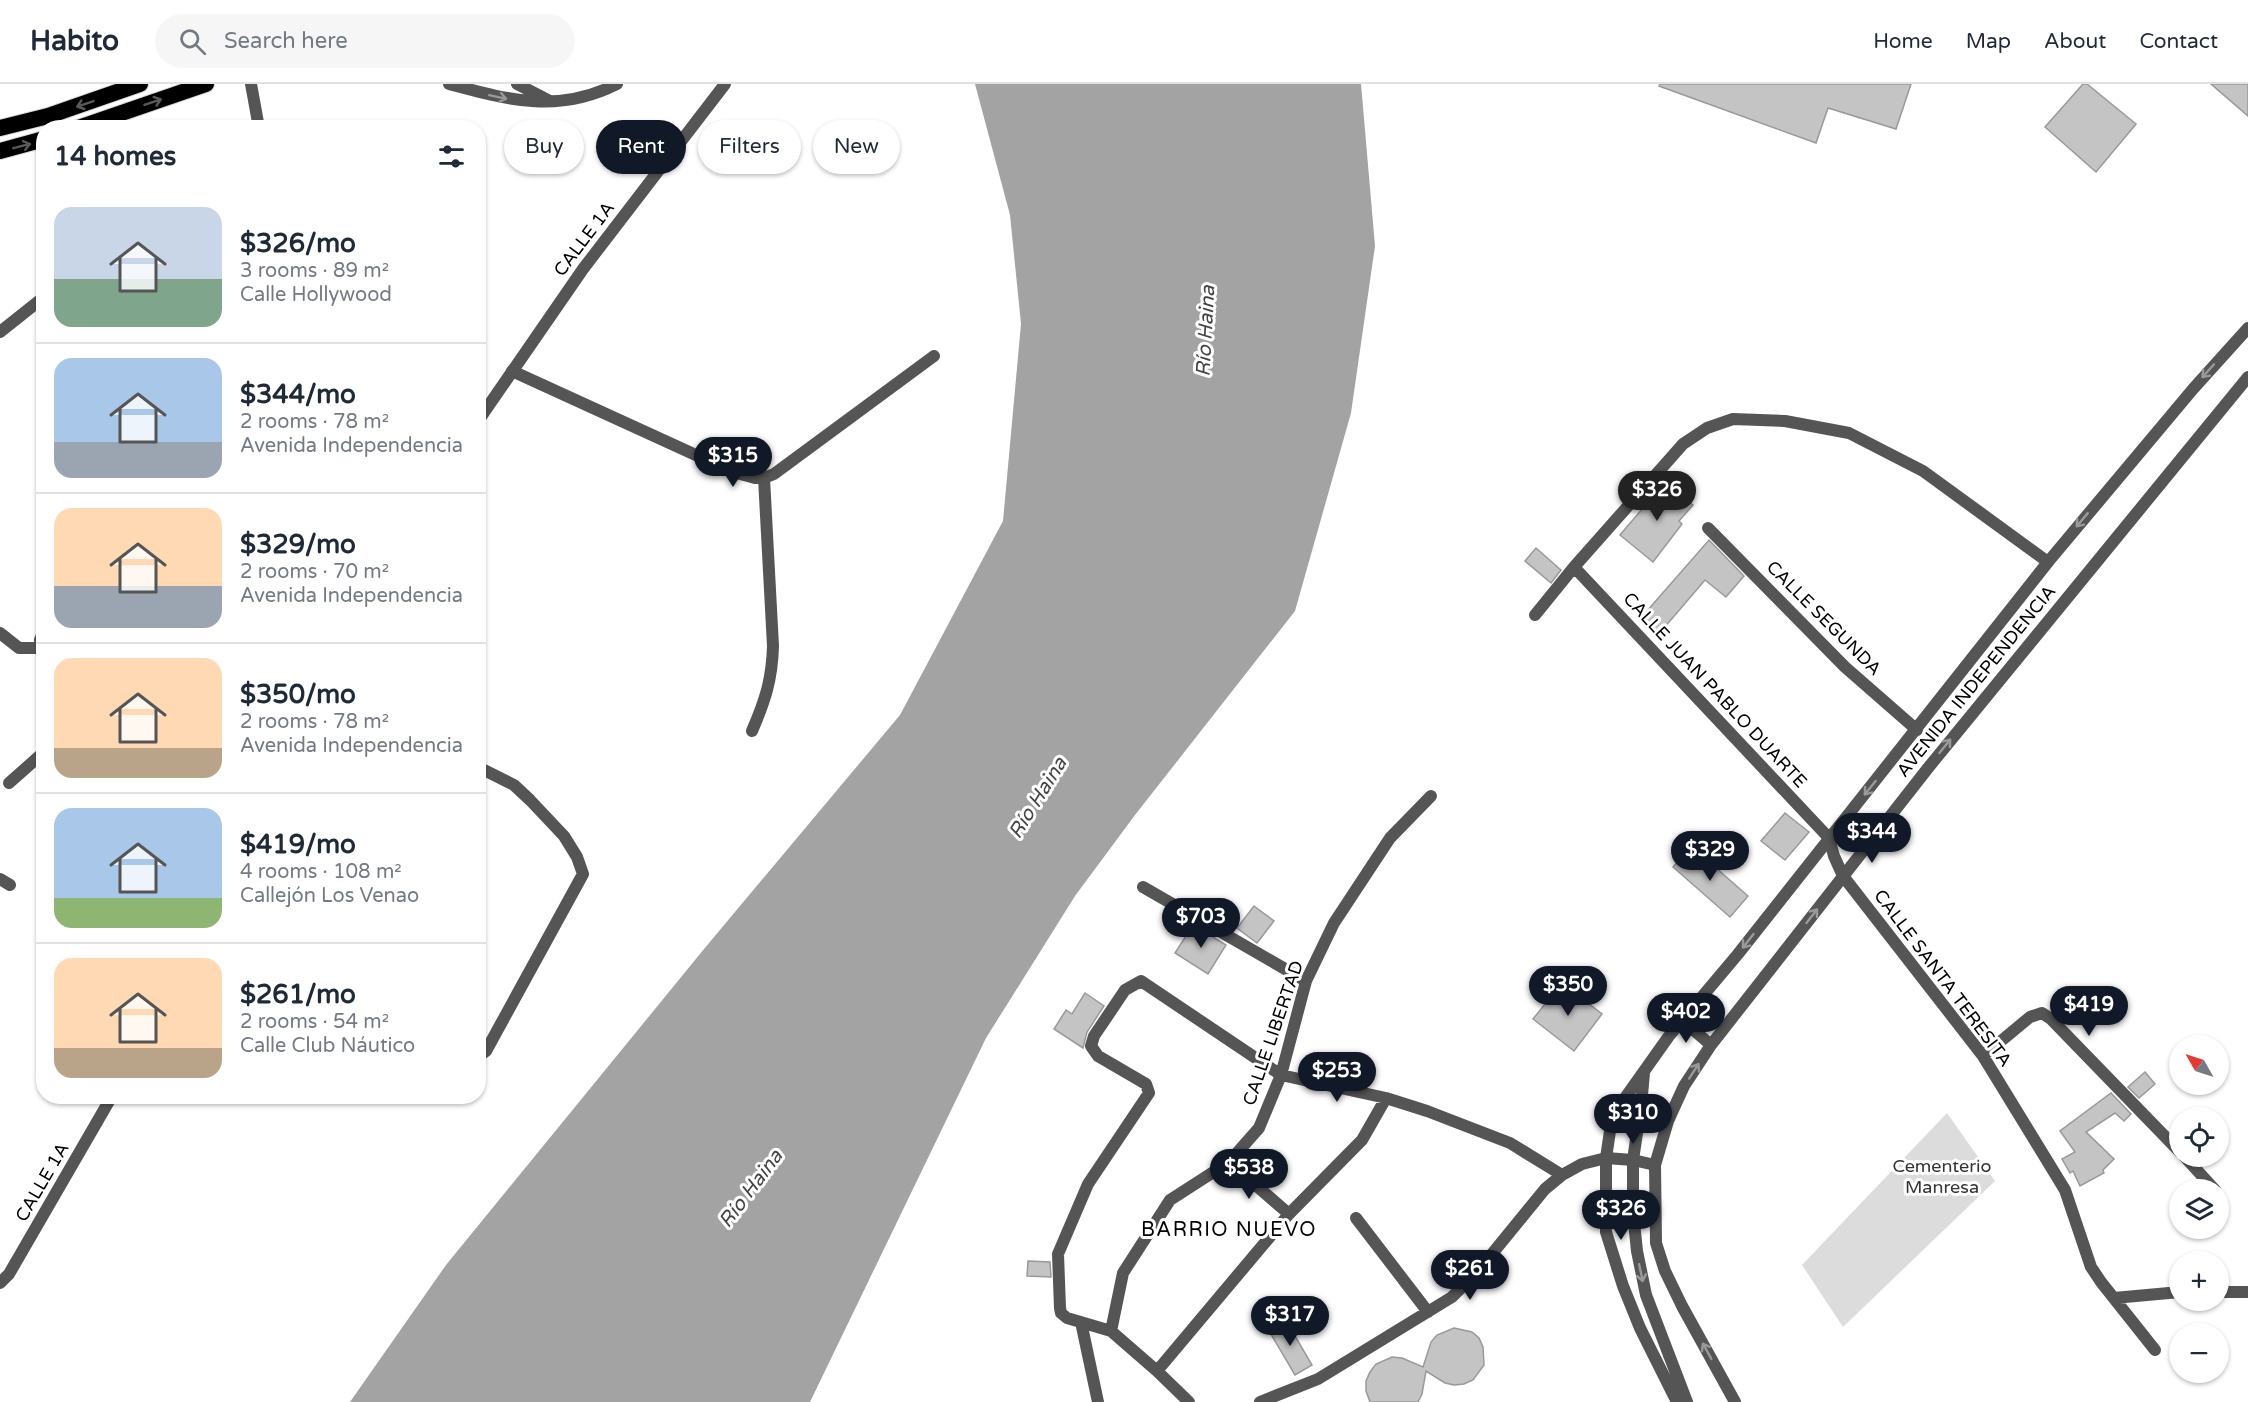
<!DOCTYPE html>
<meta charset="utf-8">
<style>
body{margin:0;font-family:"Varela Round",sans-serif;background:#f6f6f7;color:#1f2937;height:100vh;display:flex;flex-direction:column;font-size:22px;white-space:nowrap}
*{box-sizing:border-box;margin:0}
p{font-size:20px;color:#747a83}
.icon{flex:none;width:33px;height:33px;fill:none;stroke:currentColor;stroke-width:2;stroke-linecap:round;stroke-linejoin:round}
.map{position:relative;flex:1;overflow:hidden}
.sheet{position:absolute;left:36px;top:36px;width:450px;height:984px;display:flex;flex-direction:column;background:#fff;border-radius:24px;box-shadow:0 2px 4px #0004}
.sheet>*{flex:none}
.guide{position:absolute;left:504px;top:36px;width:570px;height:54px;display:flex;gap:12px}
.needle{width:39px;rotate:309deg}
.tools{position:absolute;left:2169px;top:951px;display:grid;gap:12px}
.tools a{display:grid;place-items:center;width:60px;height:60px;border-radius:50%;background:#fff;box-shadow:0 2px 4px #0004;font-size:30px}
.price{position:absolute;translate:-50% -51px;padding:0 14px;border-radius:21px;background:#111827;color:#fff;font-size:20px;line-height:39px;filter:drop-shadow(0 2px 3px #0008)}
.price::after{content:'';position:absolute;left:50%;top:36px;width:18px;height:14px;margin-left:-9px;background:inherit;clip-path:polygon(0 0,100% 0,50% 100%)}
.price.active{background:#222;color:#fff}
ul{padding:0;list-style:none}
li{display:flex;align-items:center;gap:18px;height:150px;padding:0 18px}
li+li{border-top:2px solid #e0e1e3}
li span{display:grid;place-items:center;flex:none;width:168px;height:120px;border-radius:18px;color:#555}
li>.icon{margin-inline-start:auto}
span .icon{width:72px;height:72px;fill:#fffc;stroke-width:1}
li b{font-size:26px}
h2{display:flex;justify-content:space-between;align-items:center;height:72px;padding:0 18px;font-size:26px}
.chip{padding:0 21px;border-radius:27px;background:#fff;box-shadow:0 2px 4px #0004;font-size:21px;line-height:54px}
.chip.active{background:#111827;color:#fff}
header{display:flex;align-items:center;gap:36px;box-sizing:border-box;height:84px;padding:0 30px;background:#fff;border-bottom:2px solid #e0e1e3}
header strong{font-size:28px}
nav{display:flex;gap:33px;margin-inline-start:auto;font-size:21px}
.search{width:420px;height:54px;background:#f6f6f7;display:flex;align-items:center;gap:15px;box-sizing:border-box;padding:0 21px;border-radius:33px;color:#747a83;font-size:22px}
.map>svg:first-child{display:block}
</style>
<header>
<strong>Habito</strong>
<div class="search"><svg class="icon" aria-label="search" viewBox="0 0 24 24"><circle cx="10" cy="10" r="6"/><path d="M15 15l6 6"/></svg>Search here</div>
<nav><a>Home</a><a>Map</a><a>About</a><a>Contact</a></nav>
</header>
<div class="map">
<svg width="2248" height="1318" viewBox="0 0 2248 1318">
<rect width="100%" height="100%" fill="#fff"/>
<!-- green -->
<path fill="#dcdcdc" d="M1947,1029L1995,1097L1843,1243L1802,1181Z"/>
<!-- water -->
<path fill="#a3a3a3" d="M975,0H1361L1375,162L1351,329L1295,527L1135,731L1075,812L986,954L810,1318H350L446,1181L704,865L900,631L1003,437L1021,240L1010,131Z"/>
<!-- building -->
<path fill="#c4c4c4" stroke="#999" stroke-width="1.5" d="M1660,0H1911L1896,45L1828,24L1816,59L1659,2Z
M2083,0H2087L2136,40L2096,88L2045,43Z
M2211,0H2248V32Z
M1666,397L1693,421L1679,437L1682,440L1653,478L1620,451Z
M1709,456L1744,492L1726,513L1705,496L1658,551L1640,535Z
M1536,464L1561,486L1551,499L1525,477Z
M1785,729L1809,748L1785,776L1761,757Z
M1691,762L1748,812L1730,833L1673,783Z
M1254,822L1274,837L1257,859L1237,844Z
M1193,841L1226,861L1208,890L1175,869Z
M1562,899L1602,930L1574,967L1533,935Z
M1085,909L1104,922L1087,948L1083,964L1054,945L1066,926L1072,930Z
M2145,988L2155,1000L2139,1014L2128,1003Z
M2111,1009L2131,1030L2124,1037L2115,1029L2086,1048L2114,1075L2103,1086L2104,1089L2080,1102L2073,1087L2070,1089L2062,1075L2075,1068L2060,1047Z
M1028,1177L1050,1178L1051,1193L1027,1192Z
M1285,1235L1312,1281L1295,1291L1268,1245Z
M1454,1244L1472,1248L1479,1254L1483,1263L1484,1281L1473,1296L1464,1300L1454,1301L1445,1299L1426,1287L1422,1310L1418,1318H1370L1366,1307V1297L1370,1288L1376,1280L1392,1273L1402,1274L1423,1283L1431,1258L1437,1251Z"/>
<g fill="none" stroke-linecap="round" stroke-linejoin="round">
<!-- trunk casing -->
<g stroke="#dbdbdb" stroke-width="18">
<path id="trunk" d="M0,44L48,32L140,0
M78,44L206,0
M0,67L44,55"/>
</g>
<!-- minor -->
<path stroke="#555" stroke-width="12" d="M251,0L259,44
M0,248L44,213
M512,287L733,388L755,394H764L774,390L934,272
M1708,444L1845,583L1917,646
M1574,483L1829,754L1834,772L1843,792L1983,972L2065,1106L2091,1183L2101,1198L2155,1266
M1535,531L1574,483L1683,360L1707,344L1733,335L1785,337L1849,349L1923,387L2048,478
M44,546L40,556L44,568
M0,549L19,564H41
M752,647C765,617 772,596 773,562L764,394
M478,683L514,701L530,716L564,752L577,773L583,790L486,967L478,973
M9,699L44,668
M0,795L10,801
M1143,803L1306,897
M1983,972L2030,933L2042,929L2051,935L2180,1068
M2184,1072L2215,1106
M1229,1078L1289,1130
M1356,1134L1428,1228
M2218,1208H2248
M2114,1214L2180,1208
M1081,1238L1098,1318
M1111,1247L1123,1189L1170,1116L1229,1078L1259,1044L1281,991L1306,897L1334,839L1390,754L1431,712
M1157,1287L1289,1130L1362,1056L1386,1014
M1189,1318L1157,1287L1111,1247L1067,1234L1061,1229L1060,1224L1058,1170L1088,1100L1149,1009L1146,1000L1098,972L1091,962L1094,952L1125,906L1141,897L1281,991L1386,1014L1427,1027L1510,1059L1562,1091
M1260,1318L1318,1295L1452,1213L1478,1187L1545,1105L1562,1091L1582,1080L1606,1074L1633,1076L1655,1081"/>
<!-- tertiary -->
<path stroke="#555" stroke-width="12" d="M449,0C509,16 558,30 617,0
M517,0L548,16
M478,337L583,185L725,0
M1682,936L1711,961
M1644,989L1641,1022L1633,1076V1129L1637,1167L1646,1211L1687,1318
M0,1199L9,1190L112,1012
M1677,1318L1640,1244L1623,1202L1606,1148V1074L1610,1047L1620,1021L1669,952L1738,870L2048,478L2193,305L2248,244
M1735,1318L1682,1222L1665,1187L1656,1159L1655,1081L1668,1037L1684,1002L1711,961L1928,684L2248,293"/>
<!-- trunk -->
<use href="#trunk" stroke="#000" stroke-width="16"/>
</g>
<!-- one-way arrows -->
<defs><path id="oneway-shaft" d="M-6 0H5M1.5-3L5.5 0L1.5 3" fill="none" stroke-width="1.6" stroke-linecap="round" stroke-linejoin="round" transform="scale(1.5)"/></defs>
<g stroke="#999">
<use href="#oneway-shaft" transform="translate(498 13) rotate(12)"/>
<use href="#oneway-shaft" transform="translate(2208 287) rotate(132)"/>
<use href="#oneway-shaft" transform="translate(2082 436) rotate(130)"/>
<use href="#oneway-shaft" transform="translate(1945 662) rotate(-51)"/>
<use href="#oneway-shaft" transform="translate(1870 704) rotate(129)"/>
<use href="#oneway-shaft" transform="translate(1812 832) rotate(-52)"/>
<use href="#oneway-shaft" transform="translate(1748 857) rotate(128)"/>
<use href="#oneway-shaft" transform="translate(1694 987) rotate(-57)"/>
<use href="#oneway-shaft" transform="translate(1641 1189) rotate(78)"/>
<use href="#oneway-shaft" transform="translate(1707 1267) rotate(-119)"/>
</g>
<g stroke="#595959">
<use href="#oneway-shaft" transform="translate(153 18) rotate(-19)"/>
<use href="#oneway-shaft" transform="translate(85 20) rotate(161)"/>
<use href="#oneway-shaft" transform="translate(22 62) rotate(-14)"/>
</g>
<g text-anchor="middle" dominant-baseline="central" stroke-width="6" stroke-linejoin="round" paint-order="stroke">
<!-- street labels -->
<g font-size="18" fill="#000" stroke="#fff">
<text transform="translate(584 155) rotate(-53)">CALLE 1A</text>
<text transform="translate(1824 534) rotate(45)">CALLE SEGUNDA</text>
<text transform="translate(1976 597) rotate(-51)">AVENIDA INDEPENDENCIA</text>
<text transform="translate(1715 606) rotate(47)">CALLE JUAN PABLO DUARTE</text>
<text transform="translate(1943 894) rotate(53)">CALLE SANTA TERESITA</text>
<text transform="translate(1273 949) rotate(-71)">CALLE LIBERTAD</text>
<text transform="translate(42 1098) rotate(-60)">CALLE 1A</text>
</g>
<!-- park labels -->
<g font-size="18" fill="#333" stroke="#fff">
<text x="1942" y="1082">Cementerio<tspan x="1942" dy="21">Manresa</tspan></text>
</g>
<!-- water labels -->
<g font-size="20" font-style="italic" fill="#444" stroke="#fff">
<text transform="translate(1206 247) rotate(-87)">Río Haina</text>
<text transform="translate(1038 714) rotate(-58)">Río Haina</text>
<text transform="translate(751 1105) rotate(-53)">Río Haina</text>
</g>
<!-- neighbourhood labels -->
<g font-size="20" letter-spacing="1.5" fill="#000" stroke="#fff">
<text x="1229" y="1146">BARRIO NUEVO</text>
</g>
</g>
</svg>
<div class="tools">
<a><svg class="needle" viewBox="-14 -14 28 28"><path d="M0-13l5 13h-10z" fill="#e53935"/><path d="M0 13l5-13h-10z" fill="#747a83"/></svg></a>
<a><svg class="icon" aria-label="locate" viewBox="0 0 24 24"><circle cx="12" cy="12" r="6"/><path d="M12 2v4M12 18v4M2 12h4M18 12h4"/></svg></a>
<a><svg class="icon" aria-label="layers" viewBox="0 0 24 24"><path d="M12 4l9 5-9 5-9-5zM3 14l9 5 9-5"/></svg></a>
<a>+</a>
<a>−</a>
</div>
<b class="price" style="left:733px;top:404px">$315</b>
<b class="price active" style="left:1657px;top:438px">$326</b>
<b class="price" style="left:1872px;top:780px">$344</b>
<b class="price" style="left:1710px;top:798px">$329</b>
<b class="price" style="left:1201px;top:865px">$703</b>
<b class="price" style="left:1568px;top:933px">$350</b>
<b class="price" style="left:2089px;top:953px">$419</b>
<b class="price" style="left:1686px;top:960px">$402</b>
<b class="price" style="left:1337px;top:1019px">$253</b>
<b class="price" style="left:1633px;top:1061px">$310</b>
<b class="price" style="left:1249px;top:1116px">$538</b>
<b class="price" style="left:1621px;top:1157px">$326</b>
<b class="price" style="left:1470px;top:1217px">$261</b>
<b class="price" style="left:1290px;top:1263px">$317</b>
<div class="guide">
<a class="chip">Buy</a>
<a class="chip active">Rent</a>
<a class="chip">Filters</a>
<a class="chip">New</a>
</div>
<section class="sheet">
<h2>14 homes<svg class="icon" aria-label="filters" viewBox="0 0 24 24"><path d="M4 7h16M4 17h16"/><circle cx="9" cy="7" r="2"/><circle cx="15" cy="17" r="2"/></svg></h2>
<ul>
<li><span style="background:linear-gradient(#c9d6e8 60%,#7fa58c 0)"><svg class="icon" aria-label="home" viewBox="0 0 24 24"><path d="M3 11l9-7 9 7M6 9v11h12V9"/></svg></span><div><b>$326/mo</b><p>3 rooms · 89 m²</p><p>Calle Hollywood</p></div></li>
<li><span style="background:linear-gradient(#a9c7e8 70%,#9aa5b1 0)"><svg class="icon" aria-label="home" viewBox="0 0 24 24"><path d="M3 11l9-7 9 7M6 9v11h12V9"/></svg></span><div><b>$344/mo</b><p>2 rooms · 78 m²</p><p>Avenida Independencia</p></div></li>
<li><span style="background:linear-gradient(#ffd9b3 65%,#9aa5b1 0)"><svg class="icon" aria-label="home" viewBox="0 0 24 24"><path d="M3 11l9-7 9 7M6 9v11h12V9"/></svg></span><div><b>$329/mo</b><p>2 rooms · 70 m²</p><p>Avenida Independencia</p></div></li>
<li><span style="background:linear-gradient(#ffd9b3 75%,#b9a48a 0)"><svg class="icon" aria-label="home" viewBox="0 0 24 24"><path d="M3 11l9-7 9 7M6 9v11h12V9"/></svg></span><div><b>$350/mo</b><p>2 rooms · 78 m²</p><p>Avenida Independencia</p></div></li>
<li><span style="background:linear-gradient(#a9c7e8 75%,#8fb573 0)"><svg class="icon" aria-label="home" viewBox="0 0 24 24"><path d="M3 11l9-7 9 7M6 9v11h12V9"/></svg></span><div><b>$419/mo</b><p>4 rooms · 108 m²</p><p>Callejón Los Venao</p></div></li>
<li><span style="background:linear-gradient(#ffd9b3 75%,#b9a48a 0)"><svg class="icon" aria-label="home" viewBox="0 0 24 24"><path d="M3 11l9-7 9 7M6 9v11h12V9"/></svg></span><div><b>$261/mo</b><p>2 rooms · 54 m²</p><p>Calle Club Náutico</p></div></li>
</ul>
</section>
</div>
